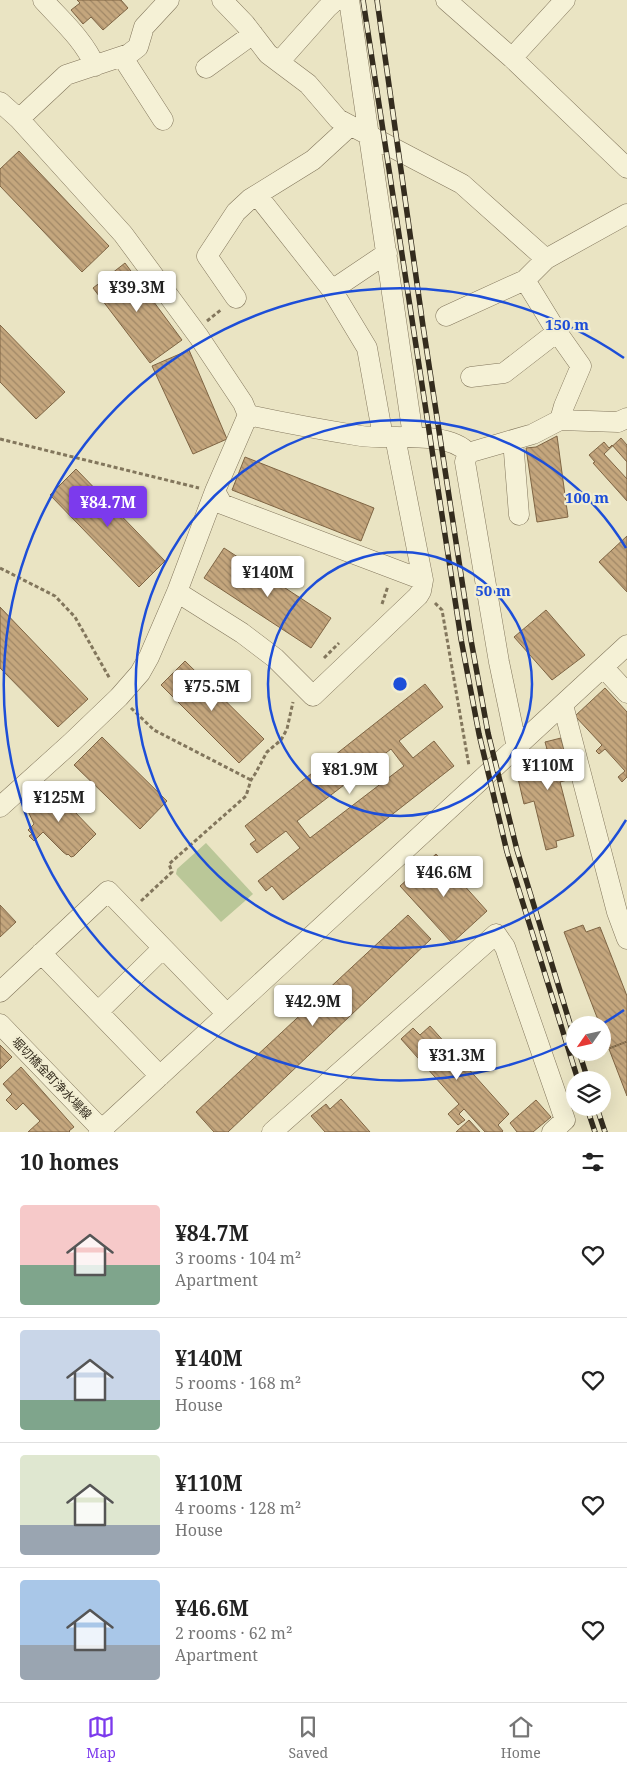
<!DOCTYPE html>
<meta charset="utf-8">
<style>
body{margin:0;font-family:"Noto Serif","Noto Sans JP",serif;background:#f2f2f2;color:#222;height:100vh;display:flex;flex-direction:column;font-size:19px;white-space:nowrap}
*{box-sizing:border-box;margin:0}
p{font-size:16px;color:#767676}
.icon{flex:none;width:28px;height:28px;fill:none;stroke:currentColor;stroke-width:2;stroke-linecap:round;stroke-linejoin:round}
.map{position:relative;height:1132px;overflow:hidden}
.panel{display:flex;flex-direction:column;background:#fff;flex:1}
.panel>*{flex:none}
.needle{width:32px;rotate:236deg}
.fabs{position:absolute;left:566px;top:1016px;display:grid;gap:10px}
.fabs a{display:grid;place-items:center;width:45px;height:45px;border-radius:50%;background:#fff;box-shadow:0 5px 20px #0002;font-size:25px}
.price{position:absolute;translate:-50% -42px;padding:0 11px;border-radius:5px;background:#fff;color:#222;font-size:16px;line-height:32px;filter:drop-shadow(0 1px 2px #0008)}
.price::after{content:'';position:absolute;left:50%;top:30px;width:15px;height:11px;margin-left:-8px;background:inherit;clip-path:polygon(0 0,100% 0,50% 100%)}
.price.current{background:#7c3aed;color:#fff}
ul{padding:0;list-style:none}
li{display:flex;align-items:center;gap:15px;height:125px;padding:0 20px}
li+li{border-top:1px solid #e0e0e0}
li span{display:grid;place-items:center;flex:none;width:140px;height:100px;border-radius:5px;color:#555}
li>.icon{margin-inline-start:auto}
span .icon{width:60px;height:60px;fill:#fffc;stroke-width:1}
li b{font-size:21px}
h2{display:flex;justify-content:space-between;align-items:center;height:60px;padding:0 20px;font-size:21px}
.tab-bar{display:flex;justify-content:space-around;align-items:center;height:70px;border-top:1px solid #e0e0e0;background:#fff;font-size:14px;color:#767676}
.tab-bar a{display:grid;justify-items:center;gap:2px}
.tab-bar .current{color:#7c3aed}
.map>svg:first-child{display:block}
</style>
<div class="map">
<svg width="627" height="1132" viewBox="0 0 627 1132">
<defs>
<pattern id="building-back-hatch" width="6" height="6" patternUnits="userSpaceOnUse" patternTransform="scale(1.25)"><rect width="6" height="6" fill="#c4a67d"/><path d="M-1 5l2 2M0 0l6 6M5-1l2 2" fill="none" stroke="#a08766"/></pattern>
</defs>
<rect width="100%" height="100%" fill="#eae4c3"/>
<!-- green -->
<path fill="#bac798" d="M206,843L253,894L221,922L176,874L177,869Z"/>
<!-- building -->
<path fill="url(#building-back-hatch)" stroke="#7f6544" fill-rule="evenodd" d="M77,0H121L128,8L103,30L91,17L83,24L71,10L80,3Z
M19,151L109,246L82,272L0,186V169Z
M125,263L182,340L150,363L93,288Z
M0,325L65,392L36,419L0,382Z
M189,350L227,439L193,454L152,366Z
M557,436L568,517L537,522L526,448L536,447Z
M621,438L627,445V479L604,454Z
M604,442L609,448L612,445L627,462V501L593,463L595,462L589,455Z
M245,457L374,508L361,541L232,490Z
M76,469L165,561L139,587L50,495Z
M627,536V592L599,562Z
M224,548L331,618L311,648L204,578Z
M0,607L88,699L58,727L0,668Z
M546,610L585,655L552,680L514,637Z
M185,661L264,739L239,763L161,685Z
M425,684L443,707L399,741L413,758L434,741L454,766L283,900L272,886L266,891L258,881L300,848L286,831L257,853L250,844L256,840L245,826ZM391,749L404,766L310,838L297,821Z
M605,688L627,712V777L622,782L618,777L625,771L605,749L599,754L596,751L602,745L575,716Z
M102,737L167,801L140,829L74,765Z
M561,738L571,779L560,782L574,836L556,841L557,847L546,850L534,801L524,804L516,770L520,766L532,763L531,756L536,752L547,749L545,742Z
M50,786L96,834L74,856L71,857L68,854L67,855L63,852L43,832L34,841L29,836L32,834L28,830L34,824L27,809Z
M436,854L487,911L452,943L400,886Z
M0,905L16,922L0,937Z
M408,915L431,939L228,1132H214L196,1112Z
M583,925L586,932L600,927L627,996V1041L609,1048L602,1032V1025H600L564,932Z
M430,1026L509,1114L498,1125L503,1131L502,1132H485L464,1109L459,1114L465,1120L458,1125L448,1114L459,1104L401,1039L413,1028L420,1035Z
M627,1042V1096L609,1049Z
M0,1045L12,1057L0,1069Z
M21,1067L74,1127L69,1131L70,1132H28L40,1121L23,1103L16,1110L6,1100L12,1094L3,1084Z
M341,1099L370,1132H325L311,1116L326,1104L330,1109Z
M536,1100L551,1117L533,1132H517L510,1123Z
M469,1120L480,1132H456Z"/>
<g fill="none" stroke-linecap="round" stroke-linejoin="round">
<!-- minor casing -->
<g stroke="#82765c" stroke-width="21">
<path id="minor" d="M43,0C61,20 84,40 95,66
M222,0L245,24L268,54L308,84L338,119L462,184L546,259
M349,0L413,436
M446,0L512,58L627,168
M123,58L163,120
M512,58L565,0
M279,62L327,8L336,0
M206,68L253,34
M0,102L19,119L123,234L199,337L243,403L248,415L215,491L177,592L149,657L140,673L119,697L71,743L0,807
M19,119L66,75L129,54L138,47L144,27L169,0
M257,195L332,290L367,348L383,437
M332,290L387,253
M236,298L207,256L236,212L250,199L313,160L350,126
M446,316L525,280
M471,377L504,373L557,332
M248,415C285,423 323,430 361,436C390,440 448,430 468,453
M560,420L564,406L581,366L557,332L525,280L546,259L627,214
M395,437L423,580
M513,440L519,515
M468,453L465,462L499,662L517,748
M468,453L533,434L560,420L618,422L627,418
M177,592L242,633L275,658L313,696L418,596L421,591L423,580L222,504L215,491
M603,667L627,693
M563,705L617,912L627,939
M41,953L160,1076
M0,992L108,891L227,1014
M98,1012L163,948
M0,1024L104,1132
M99,1132L627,645
M272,1132L496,934L505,947L565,1120L552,1132"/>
</g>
<!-- path -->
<path stroke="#82765c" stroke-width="3" stroke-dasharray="4 2.5" stroke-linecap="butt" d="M207,321L222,309
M0,439L199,488
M0,568L55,596L75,617L110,679
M435,603L442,610L469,766
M382,604L388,586
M324,658L339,643
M131,708L154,730L251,780
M141,901L172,872L169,864L246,796L251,780L255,774L267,752L281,740L287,729L293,702"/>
<!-- minor -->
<use href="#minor" stroke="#f5f1d6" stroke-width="20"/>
<!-- rail casing -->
<g stroke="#342c1e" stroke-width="5.5">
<path id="rail" d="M363,0L461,639L479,734L507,852L578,1080
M377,0L423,326L471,640L488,733L517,850L575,1040
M579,1052L588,1080
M587,1108L595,1132
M597,1108L605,1132"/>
</g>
<!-- rail -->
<use href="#rail" stroke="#f2eed2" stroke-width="4" stroke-dasharray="11" stroke-linecap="butt"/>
</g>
<!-- distance rings -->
<g fill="none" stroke="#1d4ed8" stroke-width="2.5">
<circle cx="400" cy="684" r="132"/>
<path d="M626 820A264 264 0 1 1 626 548"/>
<path d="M624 1010A396 396 0 0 1 604 1023M574 1040A396 396 0 1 1 624 358"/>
</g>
<g text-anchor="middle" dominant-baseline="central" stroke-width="4.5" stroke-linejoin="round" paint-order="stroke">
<!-- street labels -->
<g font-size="12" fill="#342c1e" stroke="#f2eed2">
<text transform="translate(52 1078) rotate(46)">堀切橋金町浄水場線</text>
</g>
</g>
<circle cx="400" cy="684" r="8" fill="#1d4ed8" stroke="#f2eed2" stroke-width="2.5"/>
<g font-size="15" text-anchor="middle" font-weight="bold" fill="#1d4ed8" stroke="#f2eed2" stroke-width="4.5" stroke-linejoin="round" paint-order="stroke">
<text x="567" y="330">150 m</text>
<text x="587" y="503">100 m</text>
<text x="493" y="596">50 m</text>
</g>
</svg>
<div class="fabs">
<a><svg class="needle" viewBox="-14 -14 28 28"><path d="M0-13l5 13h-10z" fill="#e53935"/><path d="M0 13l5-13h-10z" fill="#767676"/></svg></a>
<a><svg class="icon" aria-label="layers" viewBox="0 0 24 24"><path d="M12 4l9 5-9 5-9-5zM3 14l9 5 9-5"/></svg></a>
</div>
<b class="price" style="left:137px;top:313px">¥39.3M</b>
<b class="price current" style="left:108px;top:528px">¥84.7M</b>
<b class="price" style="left:268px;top:598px">¥140M</b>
<b class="price" style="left:212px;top:712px">¥75.5M</b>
<b class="price" style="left:548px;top:791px">¥110M</b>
<b class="price" style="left:350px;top:795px">¥81.9M</b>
<b class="price" style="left:59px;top:823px">¥125M</b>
<b class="price" style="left:444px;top:898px">¥46.6M</b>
<b class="price" style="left:313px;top:1027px">¥42.9M</b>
<b class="price" style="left:457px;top:1081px">¥31.3M</b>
</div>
<section class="panel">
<h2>10 homes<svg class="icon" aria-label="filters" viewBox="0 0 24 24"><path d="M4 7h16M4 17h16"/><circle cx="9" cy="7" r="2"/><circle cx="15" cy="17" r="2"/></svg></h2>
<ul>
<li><span style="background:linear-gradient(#f6c9c9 60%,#7fa58c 0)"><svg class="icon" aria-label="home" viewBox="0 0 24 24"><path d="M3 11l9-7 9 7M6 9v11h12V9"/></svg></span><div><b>¥84.7M</b><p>3 rooms · 104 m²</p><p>Apartment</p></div><svg class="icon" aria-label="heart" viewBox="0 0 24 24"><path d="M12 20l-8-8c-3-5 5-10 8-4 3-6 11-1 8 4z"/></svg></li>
<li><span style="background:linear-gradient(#c9d6e8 70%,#7fa58c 0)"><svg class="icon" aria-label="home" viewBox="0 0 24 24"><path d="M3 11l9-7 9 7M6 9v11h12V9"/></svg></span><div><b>¥140M</b><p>5 rooms · 168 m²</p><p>House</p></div><svg class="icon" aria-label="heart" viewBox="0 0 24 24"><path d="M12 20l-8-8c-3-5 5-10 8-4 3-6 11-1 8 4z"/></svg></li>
<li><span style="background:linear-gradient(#dfe7d0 70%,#9aa5b1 0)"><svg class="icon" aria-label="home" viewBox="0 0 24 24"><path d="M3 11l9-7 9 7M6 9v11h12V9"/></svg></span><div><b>¥110M</b><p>4 rooms · 128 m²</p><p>House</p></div><svg class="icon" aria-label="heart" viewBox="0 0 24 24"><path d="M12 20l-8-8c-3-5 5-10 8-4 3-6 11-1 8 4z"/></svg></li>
<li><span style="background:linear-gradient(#a9c7e8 65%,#9aa5b1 0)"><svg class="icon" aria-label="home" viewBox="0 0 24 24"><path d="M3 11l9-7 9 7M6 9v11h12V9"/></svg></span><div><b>¥46.6M</b><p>2 rooms · 62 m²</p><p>Apartment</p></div><svg class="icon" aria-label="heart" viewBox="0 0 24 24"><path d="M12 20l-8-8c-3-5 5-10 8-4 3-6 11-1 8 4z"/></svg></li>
</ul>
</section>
<nav class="tab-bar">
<a class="current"><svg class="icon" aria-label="map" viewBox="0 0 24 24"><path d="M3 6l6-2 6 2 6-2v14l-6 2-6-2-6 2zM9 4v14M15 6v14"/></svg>Map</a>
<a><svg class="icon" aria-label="saved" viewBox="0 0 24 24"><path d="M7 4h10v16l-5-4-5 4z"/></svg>Saved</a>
<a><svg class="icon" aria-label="home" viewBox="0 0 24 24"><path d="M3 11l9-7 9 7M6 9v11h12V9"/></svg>Home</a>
</nav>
